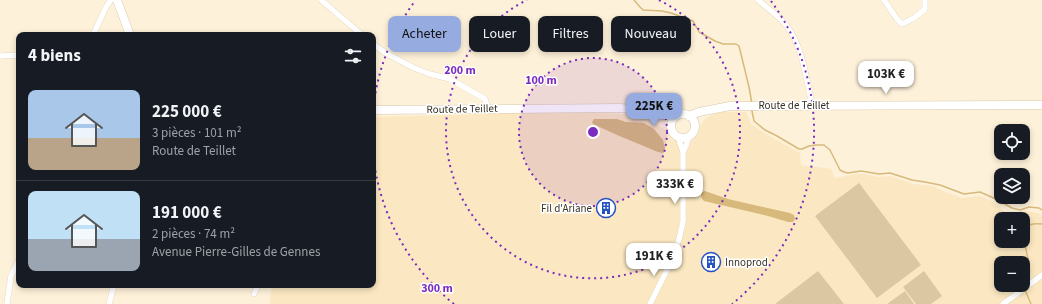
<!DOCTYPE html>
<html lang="fr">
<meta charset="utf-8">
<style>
body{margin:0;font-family:"Source Sans 3",sans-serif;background:#20242c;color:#f1f3f6;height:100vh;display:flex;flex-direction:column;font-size:15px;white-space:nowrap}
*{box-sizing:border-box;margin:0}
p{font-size:13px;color:#9ea1a6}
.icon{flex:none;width:22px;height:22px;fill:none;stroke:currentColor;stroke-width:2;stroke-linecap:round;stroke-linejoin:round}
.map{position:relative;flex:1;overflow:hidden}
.panel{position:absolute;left:16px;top:32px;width:360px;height:256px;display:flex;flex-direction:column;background:#171b24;border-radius:8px;box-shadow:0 2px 6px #0003}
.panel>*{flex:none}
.banner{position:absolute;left:388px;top:16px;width:380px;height:36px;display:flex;gap:8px}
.buttons{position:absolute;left:994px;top:124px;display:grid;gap:8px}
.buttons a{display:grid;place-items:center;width:36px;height:36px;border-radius:8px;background:#171b24;box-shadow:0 2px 6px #0003;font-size:20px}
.price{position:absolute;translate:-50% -34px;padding:0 9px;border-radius:8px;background:#fff;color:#222;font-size:13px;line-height:26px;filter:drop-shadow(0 1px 2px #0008)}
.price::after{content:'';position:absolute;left:50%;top:24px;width:12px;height:9px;margin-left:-6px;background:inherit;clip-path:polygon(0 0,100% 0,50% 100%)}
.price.active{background:#96abdf;color:#111}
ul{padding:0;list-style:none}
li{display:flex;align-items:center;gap:12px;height:100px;padding:0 12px}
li+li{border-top:1px solid #363941}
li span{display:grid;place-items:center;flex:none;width:112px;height:80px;border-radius:8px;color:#555}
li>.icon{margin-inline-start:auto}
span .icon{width:48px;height:48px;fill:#fffc;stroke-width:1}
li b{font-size:17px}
h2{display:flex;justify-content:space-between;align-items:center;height:48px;padding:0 12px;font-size:17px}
.pill{padding:0 14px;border-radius:8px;background:#171b24;box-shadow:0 2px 6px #0003;font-size:14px;line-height:36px}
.pill.active{background:#96abdf;color:#111}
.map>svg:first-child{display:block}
</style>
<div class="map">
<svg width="1042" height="304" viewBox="0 0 1042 304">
<rect width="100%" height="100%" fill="#fef1d9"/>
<!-- built -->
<path fill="#fbe8c2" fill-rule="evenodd" d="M722,112H746L751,124L766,134L800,153L801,165L832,169L834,178L857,174H865L878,177L891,176L913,184L934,186L943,191L962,198L979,196L983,197L991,201L1007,213L1014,216L1021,215L1025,211L1038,213L1042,216V304H270L272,285H373V117L517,113H594L641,115L666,130L672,141H693L698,133L701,124L706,118L714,114ZM1001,219H1023V241H1001ZM1001,263H1023V285H1001Z"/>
<!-- green -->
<path fill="#dbc8a2" d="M859,183L921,265L877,298L815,216Z
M818,271L844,304H775Z
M924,271L942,296L931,304H916L903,287Z
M905,291L914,304H887Z"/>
<!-- water -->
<path fill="#d8b97c" d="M594,119H617L626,122L644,123L654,129L663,140L665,148L663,153L658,152L617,135L593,124L592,122Z
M705,191L728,199L790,213L794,215L795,219L793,222H788L768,216L704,201L702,199L701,195L702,192Z"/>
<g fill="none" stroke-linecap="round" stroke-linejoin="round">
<!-- stream -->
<path stroke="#d8b97c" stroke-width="1.5" d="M634,0L640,7L643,10L662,11L671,13L693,21L699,32L715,41L723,44H736L739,46L740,50L749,87L752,104
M752,111L754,121L765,130L777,136L799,149H802L809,146L816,145H824L830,150L840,170L844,172L848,173L861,171L879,174L890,173L912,180L925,182L940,185L964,194L980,192L996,199L1012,208L1020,210L1029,207L1039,208L1042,210
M1023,233C1027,224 1032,223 1042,224
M1023,235C1024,244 1032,269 1029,276C1027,279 1025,281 1023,284
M1025,290L1031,304"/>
<!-- street casing -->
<g stroke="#d8c9ac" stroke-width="6">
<path id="street" d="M321,0L362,35
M758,0C767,8 778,15 786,25C802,44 807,81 812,105
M884,0L897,19L902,24L914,18L925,9V0
M93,35L106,7L111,0
M373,44L384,52L414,68L430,74L450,79L485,99L488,108
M0,56L19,55
M683,152L686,146L689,136
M254,294L258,285
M7,304L11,276L19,260
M109,304L114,285
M650,304L673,258L679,239L683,222V152L678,137
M1003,304L1042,275"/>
</g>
<!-- secondary casing -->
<g stroke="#d8c9ac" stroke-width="9">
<path id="secondary" d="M117,0L130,35
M373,110L620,108L630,109L675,117
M671 126a12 12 0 1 1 24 0a12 12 0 1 1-24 0Z
M689,116L699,112L730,106L1042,105"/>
</g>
<!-- street -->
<use href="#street" stroke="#fff" stroke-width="5.5"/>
<!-- secondary -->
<use href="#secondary" stroke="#fff" stroke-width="8"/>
</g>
<!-- distance rings -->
<circle cx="593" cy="132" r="74" fill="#7b2cbf" fill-opacity=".12"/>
<g fill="none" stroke="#7b2cbf" stroke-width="2" stroke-dasharray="2 4">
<circle cx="593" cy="132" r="74"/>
<path d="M659 0A147 147 0 1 1 527 0"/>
<path d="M454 304A221 221 0 0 1 373 153M373 111A221 221 0 0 1 415 1M771 1A221 221 0 0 1 732 304"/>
</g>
<!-- icons -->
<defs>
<g id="building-ring" transform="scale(1)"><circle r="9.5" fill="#fff" stroke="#2653c2" stroke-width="1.5"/><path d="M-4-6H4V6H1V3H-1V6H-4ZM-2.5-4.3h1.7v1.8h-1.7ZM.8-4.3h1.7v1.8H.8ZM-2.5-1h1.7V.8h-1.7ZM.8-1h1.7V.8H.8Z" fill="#2653c2"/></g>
</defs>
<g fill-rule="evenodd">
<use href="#building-ring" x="606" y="208"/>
<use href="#building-ring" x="711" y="262"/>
</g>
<g text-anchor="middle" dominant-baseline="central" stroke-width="3" stroke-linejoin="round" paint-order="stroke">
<!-- street labels -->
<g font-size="11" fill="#373125" stroke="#fff">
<text x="794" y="105">Route de Teillet</text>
<text transform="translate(462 109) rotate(-1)">Route de Teillet</text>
</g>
<!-- poi labels -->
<g font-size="11" fill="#373125" stroke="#fff" text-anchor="end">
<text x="592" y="208">Fil d'Ariane</text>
<text x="725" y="262" text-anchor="start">Innoprod</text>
</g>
</g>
<circle cx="593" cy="132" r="6" fill="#7b2cbf" stroke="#fff" stroke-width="2"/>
<g font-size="12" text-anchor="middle" font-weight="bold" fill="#7b2cbf" stroke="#fff" stroke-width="3" stroke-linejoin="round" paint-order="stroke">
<text x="460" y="74">200 m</text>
<text x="541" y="84">100 m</text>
<text x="437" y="292">300 m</text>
</g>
</svg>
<div class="buttons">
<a><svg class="icon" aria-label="locate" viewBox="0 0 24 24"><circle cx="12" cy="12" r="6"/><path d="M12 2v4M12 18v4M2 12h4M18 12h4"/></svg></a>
<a><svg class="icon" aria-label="layers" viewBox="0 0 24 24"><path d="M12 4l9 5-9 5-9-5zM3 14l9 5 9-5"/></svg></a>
<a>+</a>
<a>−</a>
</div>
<b class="price" style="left:886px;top:95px">103K €</b>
<b class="price active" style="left:654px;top:127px">225K €</b>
<b class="price" style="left:675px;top:205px">333K €</b>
<b class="price" style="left:654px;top:277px">191K €</b>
<div class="banner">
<a class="pill active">Acheter</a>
<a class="pill">Louer</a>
<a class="pill">Filtres</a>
<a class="pill">Nouveau</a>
</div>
<section class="panel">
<h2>4 biens<svg class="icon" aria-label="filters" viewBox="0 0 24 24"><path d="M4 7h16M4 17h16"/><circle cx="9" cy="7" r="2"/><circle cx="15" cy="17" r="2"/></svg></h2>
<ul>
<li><span style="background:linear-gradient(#a9c7e8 60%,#b9a48a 0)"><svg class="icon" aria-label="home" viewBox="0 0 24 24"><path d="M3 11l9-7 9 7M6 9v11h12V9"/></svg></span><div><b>225 000 €</b><p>3 pièces · 101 m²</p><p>Route de Teillet</p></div></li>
<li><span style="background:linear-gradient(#bfe0f5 60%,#9aa5b1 0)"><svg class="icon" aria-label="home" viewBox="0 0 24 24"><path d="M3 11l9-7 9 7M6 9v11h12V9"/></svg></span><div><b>191 000 €</b><p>2 pièces · 74 m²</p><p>Avenue Pierre-Gilles de Gennes</p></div></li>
</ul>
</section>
</div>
